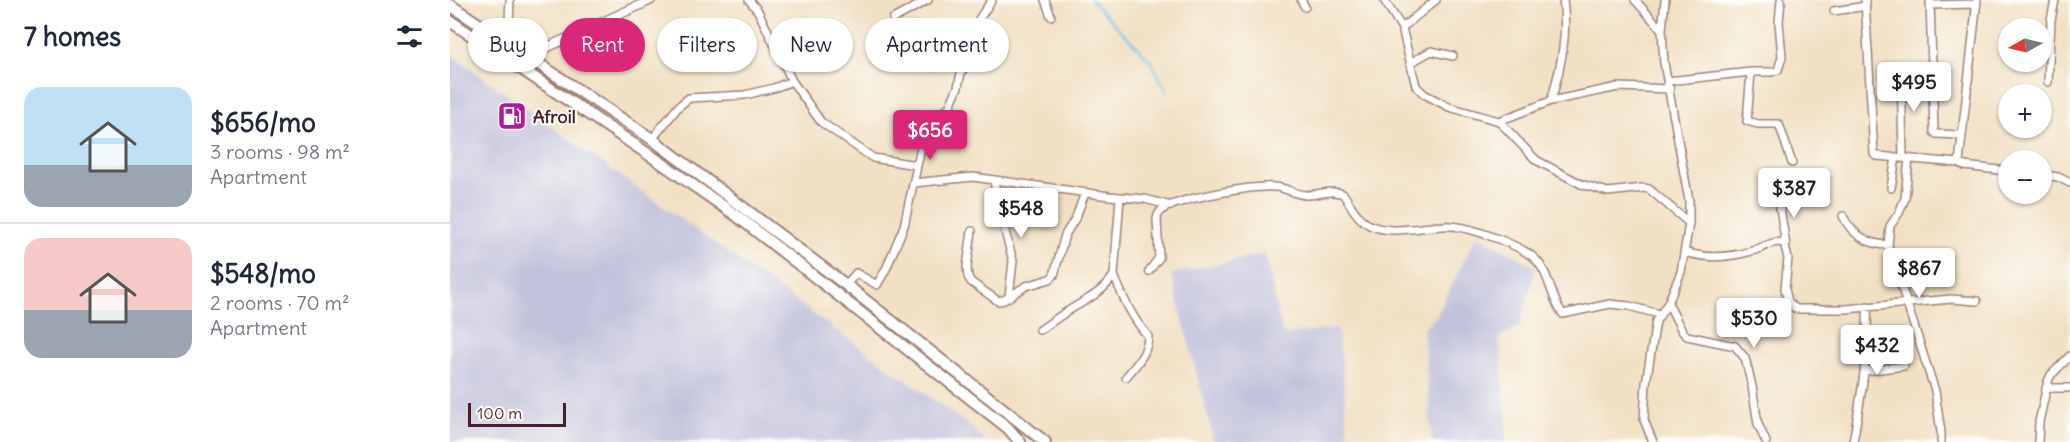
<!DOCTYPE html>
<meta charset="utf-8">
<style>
body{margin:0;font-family:Delius,sans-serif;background:#f2f2f3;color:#1f2937;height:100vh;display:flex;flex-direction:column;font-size:22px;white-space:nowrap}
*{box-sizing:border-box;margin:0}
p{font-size:20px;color:#747a83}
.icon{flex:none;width:33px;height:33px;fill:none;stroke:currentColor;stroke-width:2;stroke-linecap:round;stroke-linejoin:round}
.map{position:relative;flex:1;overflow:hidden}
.drawer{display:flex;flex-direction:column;background:#fff;width:450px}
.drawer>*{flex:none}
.guide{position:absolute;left:18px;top:18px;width:570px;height:54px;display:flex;gap:12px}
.needle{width:39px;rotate:262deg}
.fabs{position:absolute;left:1548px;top:18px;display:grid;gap:12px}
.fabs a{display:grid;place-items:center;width:54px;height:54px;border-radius:50%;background:#fff;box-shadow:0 2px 4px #0004;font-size:30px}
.scale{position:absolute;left:18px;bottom:15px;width:98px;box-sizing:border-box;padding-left:6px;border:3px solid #4a1f2b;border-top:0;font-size:16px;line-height:21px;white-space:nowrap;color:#4a1f2b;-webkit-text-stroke:4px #fdfcf7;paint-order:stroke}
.price{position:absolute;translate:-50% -51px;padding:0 14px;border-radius:6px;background:#fff;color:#222;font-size:20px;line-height:39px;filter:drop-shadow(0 2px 3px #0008)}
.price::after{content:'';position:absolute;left:50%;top:36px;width:18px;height:14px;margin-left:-9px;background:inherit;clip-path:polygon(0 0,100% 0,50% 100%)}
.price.on{background:#db2777;color:#fff}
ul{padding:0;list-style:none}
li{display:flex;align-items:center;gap:18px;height:150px;padding:0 24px}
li+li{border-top:2px solid #e0e1e3}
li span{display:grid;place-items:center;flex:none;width:168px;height:120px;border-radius:18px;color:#555}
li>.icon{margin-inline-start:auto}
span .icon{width:72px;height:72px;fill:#fffc;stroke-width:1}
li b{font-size:26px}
h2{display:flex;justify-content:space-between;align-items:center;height:72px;padding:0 24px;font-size:26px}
.chip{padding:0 21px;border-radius:27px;background:#fff;box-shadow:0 2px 4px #0004;font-size:21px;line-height:54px}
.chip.on{background:#db2777;color:#fff}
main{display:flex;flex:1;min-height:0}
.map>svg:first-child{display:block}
</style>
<main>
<section class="drawer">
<h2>7 homes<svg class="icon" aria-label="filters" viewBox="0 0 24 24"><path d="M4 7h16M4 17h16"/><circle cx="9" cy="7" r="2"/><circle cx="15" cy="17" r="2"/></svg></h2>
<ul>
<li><span style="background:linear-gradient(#bfe0f5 65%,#9aa5b1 0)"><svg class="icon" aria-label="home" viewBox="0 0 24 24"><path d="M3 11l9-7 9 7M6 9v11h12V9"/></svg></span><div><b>$656/mo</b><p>3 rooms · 98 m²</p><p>Apartment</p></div></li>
<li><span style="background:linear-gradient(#f6c9c9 60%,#9aa5b1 0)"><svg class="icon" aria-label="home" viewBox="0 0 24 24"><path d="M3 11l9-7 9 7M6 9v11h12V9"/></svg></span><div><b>$548/mo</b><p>2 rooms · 70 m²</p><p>Apartment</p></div></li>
</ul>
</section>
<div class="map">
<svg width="1620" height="442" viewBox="0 0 1620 442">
<rect width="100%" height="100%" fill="#fdfcf7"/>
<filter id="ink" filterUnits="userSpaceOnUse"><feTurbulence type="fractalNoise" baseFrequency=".0167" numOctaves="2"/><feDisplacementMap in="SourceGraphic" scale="12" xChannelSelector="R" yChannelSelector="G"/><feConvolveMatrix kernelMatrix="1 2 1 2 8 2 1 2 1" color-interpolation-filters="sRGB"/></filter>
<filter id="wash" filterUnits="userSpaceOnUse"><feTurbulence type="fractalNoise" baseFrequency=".008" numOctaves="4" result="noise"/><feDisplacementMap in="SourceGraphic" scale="24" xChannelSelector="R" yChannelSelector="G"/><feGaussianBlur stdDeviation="1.35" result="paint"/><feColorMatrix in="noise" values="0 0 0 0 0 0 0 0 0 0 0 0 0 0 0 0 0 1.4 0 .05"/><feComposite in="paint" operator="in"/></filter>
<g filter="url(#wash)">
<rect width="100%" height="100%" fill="#f1e0c3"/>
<!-- industrial -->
<path fill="#c2c2dc" d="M0,54L516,423L537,442H0Z
M1027,235L1086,267L1070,326L1049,337L1057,429L1056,442H982L973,328L986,317Z
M815,254L833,335L887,328L893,371L898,442H764L721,274Z"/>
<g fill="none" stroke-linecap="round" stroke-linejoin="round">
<!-- stream -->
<path stroke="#6ec2ea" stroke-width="2" d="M641,0L700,60L718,94"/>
</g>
</g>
<g filter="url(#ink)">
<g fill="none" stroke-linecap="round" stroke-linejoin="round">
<!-- minor casing -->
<g stroke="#9e8077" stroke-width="10">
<path id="minor" d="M60,0C58,34 58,31 82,54
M299,0L308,11L342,81L371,122L423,158L466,165
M595,0L601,16
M851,0L855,7
M934,0L952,28L966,86L974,94L999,107L1049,121L1101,101L1168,87L1220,89
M1185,0L1212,30
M1415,0L1424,154L1427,156L1509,163
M1480,0L1484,132L1486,134L1511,135
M1527,0L1509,163L1514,166L1558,171
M1480,5L1526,4
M1384,11L1416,6
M443,19L478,0
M952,28L986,0
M960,63L981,51L1003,56
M1451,68L1453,158
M1301,72L1297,121L1308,124H1329L1342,163
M1218,81L1301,72H1321L1328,70L1332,57L1329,22L1331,0
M1598,82L1601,20L1605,0
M1101,101C1111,67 1118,35 1113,0
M1049,121L1086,160L1131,184L1158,192L1194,188L1199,189L1239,223
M202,139L229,106L239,98L295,95L324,88L342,81
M1459,158L1455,198L1449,213L1440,226L1438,245L1485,391L1491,432V442
M1592,175L1608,177L1620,183
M544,180L548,205L563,261L559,297
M463,183L523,177L659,196L695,199L721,206
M1441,188L1446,157
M1328,196L1336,245
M1393,216C1401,234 1419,245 1438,245
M522,231L517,267L518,277L521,282L548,301L554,300L576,286L600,279L604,275L615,235L626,217L635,193
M1235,252C1256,259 1281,257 1302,251C1313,248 1323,240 1334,243L1338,258L1335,289L1338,302L1346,309H1396L1501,299L1527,301
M699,271L709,258L707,219C708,213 710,211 715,208C733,198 804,185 825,187C835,187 845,195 856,195C869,195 880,189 893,194C900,203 906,217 916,223C937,236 969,227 993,226C1014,224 1067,244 1083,257C1100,271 1100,298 1113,314L1160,304L1179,306L1209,314
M664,275C673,298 682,318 698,336C698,353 686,365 676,377
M396,285L406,273L427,285L436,269L454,226L475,129L500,106L508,87L511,73L528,46L530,38L529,19L542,0
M1218,303L1232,331L1237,336L1285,346L1295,358L1302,386L1308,424L1316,442
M590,330C599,324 608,317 618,311C635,300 652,294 664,275L670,198
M1415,371L1454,366
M1596,388H1620
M1203,442L1194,420L1196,383L1206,321L1218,303L1231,272L1239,223V201L1214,63L1212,30L1215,0
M1403,442C1411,397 1419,353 1417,306
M1588,442L1589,422L1598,381L1601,375L1620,356"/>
</g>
<!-- tertiary casing -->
<g stroke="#9e8077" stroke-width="11">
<path id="tertiary" d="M76,57L201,0"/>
</g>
<!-- primary casing -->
<g stroke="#9e8077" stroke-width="14">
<path id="primary" d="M0,5L202,139L396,285L595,442
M0,21L210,162L287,216L558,428L570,442"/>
</g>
<!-- minor -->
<use href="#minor" stroke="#fff" stroke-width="7"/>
<!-- tertiary -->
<use href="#tertiary" stroke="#fff" stroke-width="8"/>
<!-- primary -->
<use href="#primary" stroke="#fff" stroke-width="10"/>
</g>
</g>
<!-- icons -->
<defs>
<g id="fuel-square" transform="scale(1.5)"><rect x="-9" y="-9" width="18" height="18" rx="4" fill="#b5179e" stroke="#fdfcf7"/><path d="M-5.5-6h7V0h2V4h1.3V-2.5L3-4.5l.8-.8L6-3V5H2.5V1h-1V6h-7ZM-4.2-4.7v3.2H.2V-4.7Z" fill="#fff"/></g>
</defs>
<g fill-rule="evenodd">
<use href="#fuel-square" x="62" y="116"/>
</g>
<g text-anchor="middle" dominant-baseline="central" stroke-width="4.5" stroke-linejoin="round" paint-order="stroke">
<!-- poi labels -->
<g font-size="18" font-weight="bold" fill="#4a1f2b" stroke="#fdfcf7" text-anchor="start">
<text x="83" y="116">Afroil</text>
</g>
</g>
</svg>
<div class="fabs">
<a><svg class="needle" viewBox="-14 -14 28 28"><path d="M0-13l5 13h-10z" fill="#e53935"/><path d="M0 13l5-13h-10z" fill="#747a83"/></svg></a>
<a>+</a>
<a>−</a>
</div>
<div class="scale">100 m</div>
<b class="price" style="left:1464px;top:113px">$495</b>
<b class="price on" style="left:480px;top:161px">$656</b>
<b class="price" style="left:1344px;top:219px">$387</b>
<b class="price" style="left:571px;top:239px">$548</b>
<b class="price" style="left:1469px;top:299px">$867</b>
<b class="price" style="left:1304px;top:349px">$530</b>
<b class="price" style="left:1427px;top:376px">$432</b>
<div class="guide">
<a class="chip">Buy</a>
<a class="chip on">Rent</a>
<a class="chip">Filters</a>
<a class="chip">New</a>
<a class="chip">Apartment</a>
</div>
</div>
</main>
